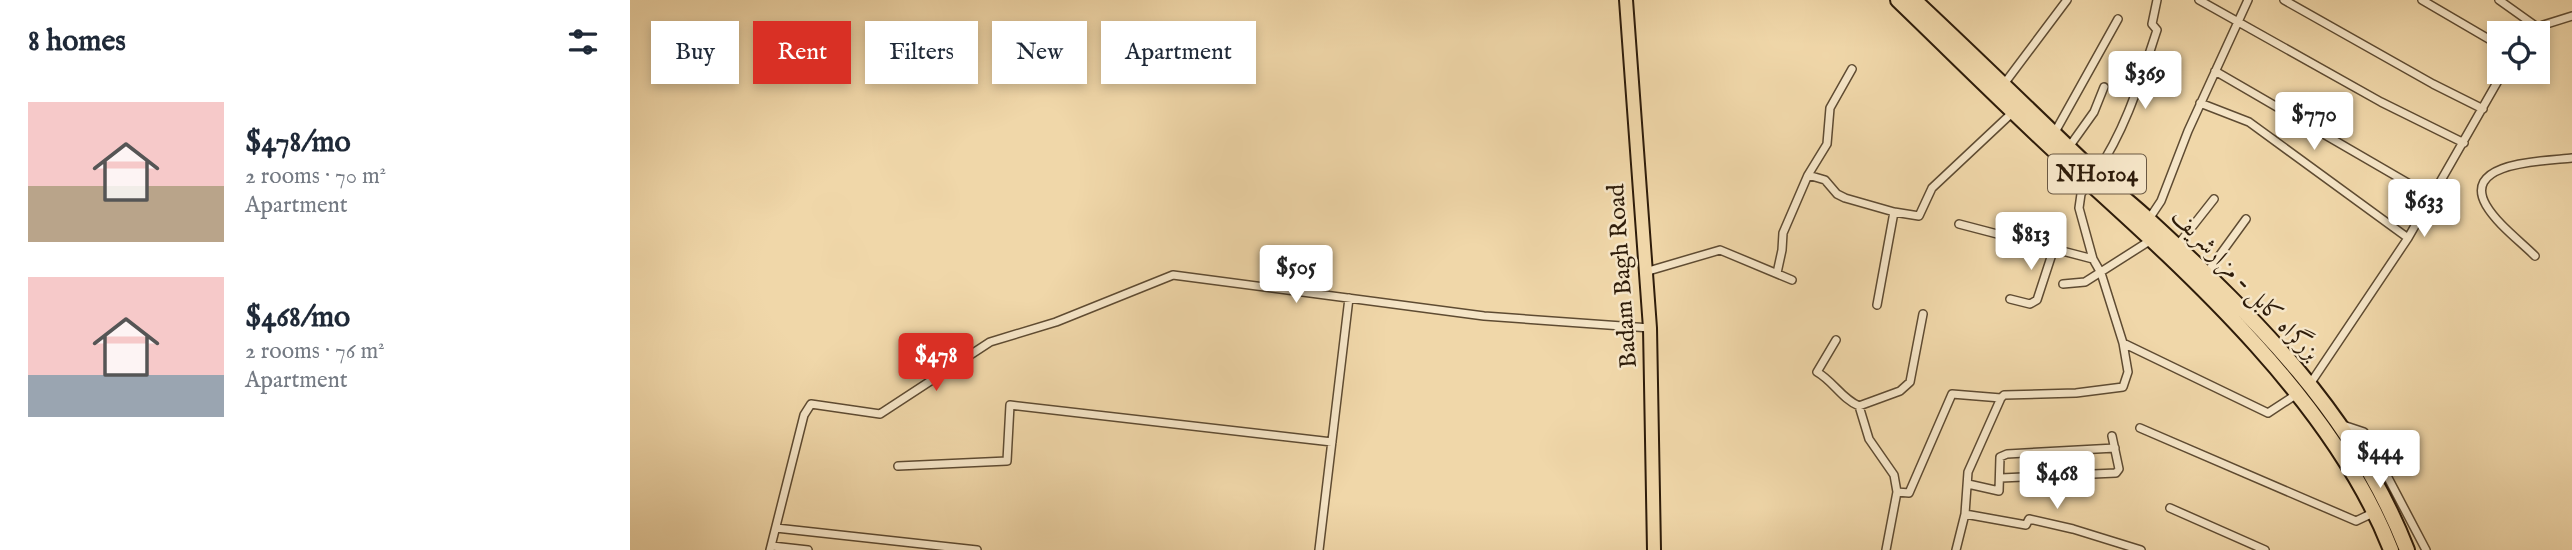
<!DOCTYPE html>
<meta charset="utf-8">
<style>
body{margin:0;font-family:"IM FELL English",Amiri,serif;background:#f2f2f3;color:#1f2937;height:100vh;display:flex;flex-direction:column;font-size:26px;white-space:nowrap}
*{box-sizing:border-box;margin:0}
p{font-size:23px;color:#747a83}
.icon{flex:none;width:38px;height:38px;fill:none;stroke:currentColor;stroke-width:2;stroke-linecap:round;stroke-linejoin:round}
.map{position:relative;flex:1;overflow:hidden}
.panel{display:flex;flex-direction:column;background:#fff;width:630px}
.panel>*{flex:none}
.banner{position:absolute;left:21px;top:21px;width:665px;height:63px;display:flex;gap:14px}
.fabs{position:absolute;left:1857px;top:21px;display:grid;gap:14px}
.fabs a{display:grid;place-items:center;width:63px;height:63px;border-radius:0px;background:#fff;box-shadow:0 4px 10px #0003;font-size:35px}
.price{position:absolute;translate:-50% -60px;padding:0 16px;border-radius:7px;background:#fff;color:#222;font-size:23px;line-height:46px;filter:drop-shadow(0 2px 4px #0008)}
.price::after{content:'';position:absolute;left:50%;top:42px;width:21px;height:16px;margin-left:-10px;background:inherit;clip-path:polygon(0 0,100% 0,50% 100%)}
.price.active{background:#d93025;color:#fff}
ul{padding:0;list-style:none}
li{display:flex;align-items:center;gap:21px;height:175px;padding:0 28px}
li span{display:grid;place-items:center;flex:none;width:196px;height:140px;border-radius:0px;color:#555}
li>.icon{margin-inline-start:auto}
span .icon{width:84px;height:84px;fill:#fffc;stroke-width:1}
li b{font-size:30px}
h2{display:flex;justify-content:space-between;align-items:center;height:84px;padding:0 28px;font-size:30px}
.pill{padding:0 24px;border-radius:0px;background:#fff;box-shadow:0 4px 10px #0003;font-size:24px;line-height:63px}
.pill.active{background:#d93025;color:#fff}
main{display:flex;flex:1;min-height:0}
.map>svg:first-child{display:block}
</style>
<main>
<section class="panel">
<h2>8 homes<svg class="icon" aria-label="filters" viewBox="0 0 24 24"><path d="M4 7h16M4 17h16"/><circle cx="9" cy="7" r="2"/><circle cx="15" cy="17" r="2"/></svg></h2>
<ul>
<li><span style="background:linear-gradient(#f6c9c9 60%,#b9a48a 0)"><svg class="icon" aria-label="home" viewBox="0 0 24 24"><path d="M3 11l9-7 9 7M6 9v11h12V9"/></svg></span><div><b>$478/mo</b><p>2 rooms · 70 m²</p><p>Apartment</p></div></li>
<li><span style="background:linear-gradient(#f6c9c9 70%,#9aa5b1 0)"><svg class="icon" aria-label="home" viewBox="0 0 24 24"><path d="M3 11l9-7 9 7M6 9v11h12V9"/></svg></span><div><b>$468/mo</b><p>2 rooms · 76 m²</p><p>Apartment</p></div></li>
</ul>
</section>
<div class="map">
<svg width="1942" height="550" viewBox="0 0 1942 550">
<rect width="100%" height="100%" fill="#f0d7a9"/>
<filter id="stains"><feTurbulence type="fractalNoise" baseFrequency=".00286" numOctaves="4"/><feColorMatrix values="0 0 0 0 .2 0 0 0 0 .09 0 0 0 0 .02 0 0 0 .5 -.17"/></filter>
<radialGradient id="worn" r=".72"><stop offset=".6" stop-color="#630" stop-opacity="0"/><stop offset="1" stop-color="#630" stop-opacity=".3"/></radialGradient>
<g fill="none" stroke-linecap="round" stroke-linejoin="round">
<!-- street casing -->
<g stroke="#5e4b32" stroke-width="10">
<path id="street" d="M1569,0L1751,102L1834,143
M1654,0L1803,84L1853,109
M1792,0L1869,45
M1869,0L1907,27
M1901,33L1907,27L1942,16
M1585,71L1802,197
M1374,84L1437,0
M1570,103L1619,122L1778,238
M1425,132L1488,19
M1439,147L1464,112L1474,87
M1466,173C1496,129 1510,81 1527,30L1522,24L1527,0
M1178,175L1195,180L1207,194L1215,198L1264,212L1289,216L1302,188L1383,112
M1519,219L1531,201L1558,131L1618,0
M1329,224L1463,259
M1547,246L1584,199
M1905,256C1890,241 1867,224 1856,205C1831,161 1917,161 1942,158
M1015,272L1090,250L1162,280
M1147,273L1152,250L1153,233L1178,175L1197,144L1200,108L1222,69
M1576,274L1616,219
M1433,284L1455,282L1521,240
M1380,299L1400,304L1407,300L1424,248
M1247,305L1264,212
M1206,340L1187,372C1203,381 1212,399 1229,406L1270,391L1280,382L1293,314
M1493,343L1638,413L1667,394
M1680,384L1778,238L1873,72
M1229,406L1239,439L1264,475L1267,492L1256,550
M1710,424L1734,432L1796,550
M1510,428L1726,521L1745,512
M268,466L377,461L380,405L702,442
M1371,478L1486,473L1489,469L1482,436
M1338,484L1369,491L1370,457L1377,454L1485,448
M1267,492L1279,493L1322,394L1371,398L1374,395L1446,393L1493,387L1498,372L1493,343L1471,273L1463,259L1449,208L1451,194L1459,182
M1540,508L1635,550
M1335,514L1396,525L1399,519L1443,529L1511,550
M146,528L347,550
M142,546L178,550
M140,550L174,415L181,404L250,414L360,342L426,322L543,275L854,316L1020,328
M689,550L719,298
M1326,550L1335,514L1338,472L1371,398"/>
</g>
<!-- primary casing -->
<g stroke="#2e1c0a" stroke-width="16">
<path id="primary" d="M996,0L1020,328L1024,550"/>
</g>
<!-- highway casing -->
<g stroke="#2e1c0a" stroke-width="18">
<path id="highway" d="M1268,0C1322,52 1374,104 1429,155C1548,263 1702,397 1761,550
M1284,0C1345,57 1404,115 1465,173C1483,190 1503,205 1521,222C1626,319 1724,414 1777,550"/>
</g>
<!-- street -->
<use href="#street" stroke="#f5e5c7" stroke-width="7"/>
<!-- primary -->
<use href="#primary" stroke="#f0d7a9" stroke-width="12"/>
<!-- highway -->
<use href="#highway" stroke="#f0d7a9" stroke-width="14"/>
</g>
<g text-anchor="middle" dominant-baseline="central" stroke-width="5" stroke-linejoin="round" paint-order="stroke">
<!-- shield labels -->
<rect fill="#f5e5c7" stroke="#6a5843" stroke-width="2" x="1418" y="154.5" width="98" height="39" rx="5"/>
<g font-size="23" font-weight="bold" fill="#2e1c0a">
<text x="1467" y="174">NH0104</text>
</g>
<!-- street labels -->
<g font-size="24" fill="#2e1c0a" stroke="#f5e5c7">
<text transform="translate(993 276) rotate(-94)">Badam Bagh Road</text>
<text transform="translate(1615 285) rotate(46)">بزرگراه کابل - مزارشریف</text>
</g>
</g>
<rect width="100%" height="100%" filter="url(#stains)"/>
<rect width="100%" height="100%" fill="url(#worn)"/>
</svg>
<div class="fabs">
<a><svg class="icon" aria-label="locate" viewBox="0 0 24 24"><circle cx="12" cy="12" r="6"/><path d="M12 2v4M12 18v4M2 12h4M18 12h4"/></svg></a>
</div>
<b class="price" style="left:1515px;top:111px">$369</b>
<b class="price" style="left:1684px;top:152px">$770</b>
<b class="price" style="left:1794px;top:239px">$633</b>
<b class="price" style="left:1401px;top:272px">$813</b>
<b class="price" style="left:666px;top:305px">$505</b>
<b class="price active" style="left:306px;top:393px">$478</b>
<b class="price" style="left:1750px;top:490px">$444</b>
<b class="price" style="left:1427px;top:511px">$468</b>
<div class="banner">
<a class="pill">Buy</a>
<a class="pill active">Rent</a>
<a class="pill">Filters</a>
<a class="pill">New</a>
<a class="pill">Apartment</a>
</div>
</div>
</main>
